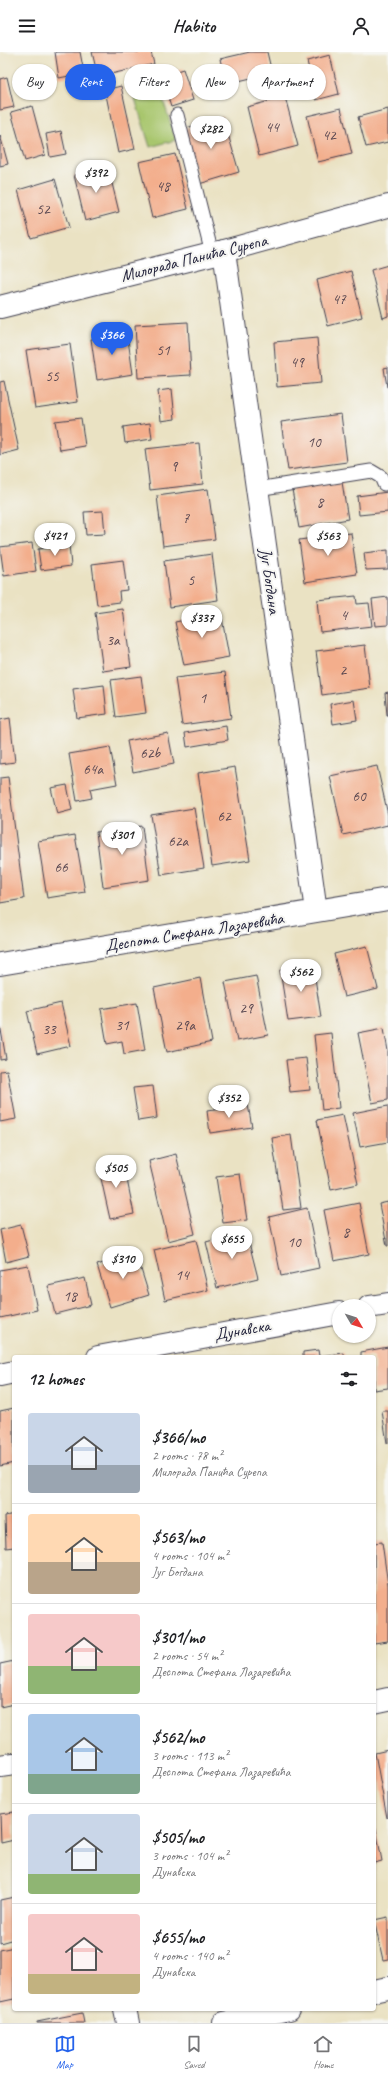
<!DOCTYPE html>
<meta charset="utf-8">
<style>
body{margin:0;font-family:Caveat,sans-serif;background:#f6f6f6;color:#202124;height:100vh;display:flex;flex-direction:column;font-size:15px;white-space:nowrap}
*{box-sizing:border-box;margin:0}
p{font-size:13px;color:#757577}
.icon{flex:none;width:22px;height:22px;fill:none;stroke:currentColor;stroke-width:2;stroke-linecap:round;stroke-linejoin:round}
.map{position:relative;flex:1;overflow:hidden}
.drawer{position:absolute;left:12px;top:1303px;width:364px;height:656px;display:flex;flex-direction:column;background:#fff;border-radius:4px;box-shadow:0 1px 3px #0004}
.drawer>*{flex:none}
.top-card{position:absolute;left:12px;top:12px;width:364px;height:36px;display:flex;gap:8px}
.needle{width:26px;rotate:129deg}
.controls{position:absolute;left:332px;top:1247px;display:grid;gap:8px}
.controls a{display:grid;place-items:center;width:44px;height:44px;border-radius:50%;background:#fff;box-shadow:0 1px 3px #0004;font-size:20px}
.price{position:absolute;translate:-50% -34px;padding:0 9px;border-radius:14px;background:#fff;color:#222;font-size:13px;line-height:26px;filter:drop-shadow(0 1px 2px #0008)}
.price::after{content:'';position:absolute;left:50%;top:24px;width:12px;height:9px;margin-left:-6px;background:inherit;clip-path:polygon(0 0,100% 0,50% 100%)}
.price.current{background:#2563eb;color:#fff}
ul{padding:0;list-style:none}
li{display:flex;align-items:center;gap:12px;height:100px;padding:0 16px}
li+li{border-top:1px solid #e0e0e0}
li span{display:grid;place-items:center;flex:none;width:112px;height:80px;border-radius:4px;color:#555}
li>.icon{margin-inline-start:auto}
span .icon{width:48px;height:48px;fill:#fffc;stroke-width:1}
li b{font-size:17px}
h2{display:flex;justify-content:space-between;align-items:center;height:48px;padding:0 16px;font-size:17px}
.chip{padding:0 14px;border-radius:18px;background:#fff;box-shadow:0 1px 3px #0004;font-size:14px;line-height:36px}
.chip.current{background:#2563eb;color:#fff}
header{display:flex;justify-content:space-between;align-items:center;height:52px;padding:0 16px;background:#fff;font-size:18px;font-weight:700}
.tab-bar{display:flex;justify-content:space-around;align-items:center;height:56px;border-top:1px solid #e0e0e0;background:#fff;font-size:11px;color:#757577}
.tab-bar a{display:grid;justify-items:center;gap:2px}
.tab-bar .current{color:#2563eb}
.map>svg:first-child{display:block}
</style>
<header><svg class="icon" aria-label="menu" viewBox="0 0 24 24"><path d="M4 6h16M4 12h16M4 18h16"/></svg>Habito<svg class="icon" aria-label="person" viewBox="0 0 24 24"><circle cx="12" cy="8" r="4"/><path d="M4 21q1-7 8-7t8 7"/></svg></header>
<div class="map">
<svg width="388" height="1971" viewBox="0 0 388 1971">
<rect width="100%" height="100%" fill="#f6f6f2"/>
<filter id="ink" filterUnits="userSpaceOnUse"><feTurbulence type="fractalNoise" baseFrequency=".025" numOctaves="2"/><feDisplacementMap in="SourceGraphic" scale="8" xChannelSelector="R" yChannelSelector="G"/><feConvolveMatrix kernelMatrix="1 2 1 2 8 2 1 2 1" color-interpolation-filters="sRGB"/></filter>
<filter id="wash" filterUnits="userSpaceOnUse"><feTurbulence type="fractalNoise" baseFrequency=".012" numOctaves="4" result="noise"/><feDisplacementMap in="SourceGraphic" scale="16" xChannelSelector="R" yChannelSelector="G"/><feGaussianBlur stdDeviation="0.9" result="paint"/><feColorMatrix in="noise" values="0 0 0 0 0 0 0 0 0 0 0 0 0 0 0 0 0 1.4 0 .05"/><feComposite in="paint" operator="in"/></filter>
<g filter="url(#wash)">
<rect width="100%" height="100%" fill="#eae2c3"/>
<!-- green -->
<path fill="#a8c66d" stroke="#657454" d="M157,29L176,88L150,95L131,34Z"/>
<g id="blocks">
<!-- building -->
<path fill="#f3ae8c" d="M55,0H80L84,21L59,26Z
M92,0H151L154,12L98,25Z
M250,0H267L272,21L226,32L220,7Z
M330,3L339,42L316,48L307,9Z
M183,17L193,48L171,55L161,24Z
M7,25L14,55L0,58V27Z
M121,34L135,97L118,101L105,38Z
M285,45L298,94L259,104L247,55Z
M32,54L45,103L25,109L11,60Z
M341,56L352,102L318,110L307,64Z
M388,57V90L366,95L358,65Z
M223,65L239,120L199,132L183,77Z
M61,79L66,102L50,105L46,82Z
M0,83L8,112L0,114Z
M175,102L188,157L152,166L139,110Z
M108,115L119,160L85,169L74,123Z
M55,127L69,175L31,186L18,138Z
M388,213V264L383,266L371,218Z
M351,219L362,265L328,274L317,228Z
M188,270L191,323L138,326L135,273Z
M127,281L133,322L97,328L91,287Z
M317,286L321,331L277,335L274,290Z
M70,292L78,350L35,356L26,298Z
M388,315V335H387L384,316Z
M4,329L19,398L0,403V330Z
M172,337L175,367L161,369L158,339Z
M341,362L347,410L288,418L281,370Z
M81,366L85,394L60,398L55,369Z
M150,371L152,387L125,391L123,375Z
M199,391L203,432L150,438L145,397Z
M341,424L348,467L299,476L291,432Z
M208,437L215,487L163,494L157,444Z
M388,440V460L359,463L357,444Z
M103,459L105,482L86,483L84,460Z
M351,481L357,522L305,530L299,488Z
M32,491L36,519L4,524L0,495Z
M69,493L71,514L41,518L38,497Z
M388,498V517L366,518L364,501Z
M212,502L218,548L170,555L164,509Z
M123,508L127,538L119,539L120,550L97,553L92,512Z
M356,544L357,552L369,551L372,574L320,580L317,548Z
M388,545V573L375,574L372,547Z
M123,557L131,615L103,619L95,561Z
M221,561L229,605L184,613L175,570Z
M365,593L370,636L322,643L316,599Z
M225,620L231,666L182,673L175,626Z
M141,624L146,661L116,665L111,628Z
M104,633L107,662L77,666L73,637Z
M388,640V663H387L385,641Z
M354,648L357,668L333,672L330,652Z
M10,666L15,710L0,712V668Z
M226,674L228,688L187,695L185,681Z
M168,681L174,712L133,720L127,689Z
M110,695L117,732L90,737L92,746L77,749L69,702Z
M377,714L388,763V773L343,783L330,724Z
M235,715L250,808L212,814L198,721Z
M8,725L24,847L0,851V726Z
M67,733L72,758L57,762L51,736Z
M194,756L204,816L161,823L151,763Z
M142,774L149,828L103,835L96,780Z
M75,783L85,840L47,846L38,789Z
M367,894L378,937L344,945L334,902Z
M313,913L321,965L288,969L280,918Z
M256,924L268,983L237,989L225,930Z
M200,926L212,990L167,1000L154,936Z
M61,951L71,994L37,1002L27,959Z
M137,951L145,998L124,1002L122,989L107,992L101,957Z
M0,972L6,1007L0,1008Z
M384,976L388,999V1048L372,1051L358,981Z
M331,981L339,1056L322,1058L314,983Z
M306,1006L310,1038L290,1040L286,1008Z
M7,1018L16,1067L0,1070V1019Z
M153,1034L157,1066L138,1069L133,1036Z
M248,1053L252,1075L210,1081L207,1059Z
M388,1054V1090L360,1095L353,1061Z
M343,1063L358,1132L331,1138L317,1068Z
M291,1083L301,1156L283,1158L272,1086Z
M176,1102L195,1182L168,1189L149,1109Z
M123,1108L134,1162L110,1167L98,1113Z
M240,1122L247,1168L223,1171L216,1125Z
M388,1150V1194H387L379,1152Z
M359,1151L369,1202L334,1209L324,1158Z
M307,1156L319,1216L281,1224L269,1165Z
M21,1173L29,1204L6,1210L0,1178Z
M246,1179L258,1226L217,1236L206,1190Z
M196,1188L208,1238L165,1248L154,1198Z
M136,1201L149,1243L110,1255L97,1213Z
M28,1213L37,1258L0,1266V1218Z
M85,1226L91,1253L55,1262L48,1234Z
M388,1295V1336L374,1338V1305H361V1300Z
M318,1298L319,1304L344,1301V1305H303V1300Z
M14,1356V1411L0,1414V1359Z
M382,1359H388V1391H387Z
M14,1462V1495L6,1496L5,1464Z
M382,1490L388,1533V1589L374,1591V1491Z
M14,1609V1652L0,1655V1612Z
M388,1698V1765L387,1766L375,1701Z
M14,1760V1788L1,1791L0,1762Z
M374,1767L382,1809L374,1811Z
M14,1845V1887L0,1891V1848Z
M388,1865V1907L383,1908L374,1868Z
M14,1895V1947L0,1950V1898Z
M82,1961L84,1971H37V1970Z"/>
</g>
</g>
<g filter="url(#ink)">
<use href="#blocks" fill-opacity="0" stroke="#403f4f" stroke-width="1"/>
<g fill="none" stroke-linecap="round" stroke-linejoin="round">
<!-- service casing -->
<g stroke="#403f4f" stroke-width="15">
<path id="service" d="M177,63L212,202
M257,437L371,419L381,425L384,432"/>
</g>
<!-- minor casing -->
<g stroke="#403f4f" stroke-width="24">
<path id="minor" d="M224,199L316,859
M0,255L224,199L388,154
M0,912L388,847
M369,1255L388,1252
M98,1305L339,1261
M0,1323L14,1320
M374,1939L388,1936
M125,1957L128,1971
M224,1971L289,1957"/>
</g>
<!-- tertiary casing -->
<g stroke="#403f4f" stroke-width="24">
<path id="tertiary" d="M374,1650L388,1647
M0,1714L14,1712"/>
</g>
<!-- service -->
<use href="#service" stroke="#fff" stroke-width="13"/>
<!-- minor -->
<use href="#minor" stroke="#fff" stroke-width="22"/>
<!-- tertiary -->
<use href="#tertiary" stroke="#fff" stroke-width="22"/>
</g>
</g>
<g text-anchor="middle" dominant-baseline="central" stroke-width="4" stroke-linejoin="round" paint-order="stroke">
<!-- number labels -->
<g font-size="15" fill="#56454f">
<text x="272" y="75">44</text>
<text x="329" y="83">42</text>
<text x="163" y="134">48</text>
<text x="43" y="157">52</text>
<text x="339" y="247">47</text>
<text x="163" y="298">51</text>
<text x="297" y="310">49</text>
<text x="52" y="324">55</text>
<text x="314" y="390">10</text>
<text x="174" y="414">9</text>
<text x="320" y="450">8</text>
<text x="186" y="466">7</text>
<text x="191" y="528">5</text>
<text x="344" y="563">4</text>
<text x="113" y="588">3a</text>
<text x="343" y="618">2</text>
<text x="203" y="646">1</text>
<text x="150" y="701">62b</text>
<text x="93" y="717">64a</text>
<text x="359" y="744">60</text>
<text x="224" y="764">62</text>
<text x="178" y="789">62a</text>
<text x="61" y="815">66</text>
<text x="246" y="956">29</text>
<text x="122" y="973">31</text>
<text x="185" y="973">29a</text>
<text x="49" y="977">33</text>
<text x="346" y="1180">8</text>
<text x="294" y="1190">10</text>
<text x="182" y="1223">14</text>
<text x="70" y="1244">18</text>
</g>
<!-- street labels -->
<g font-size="17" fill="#22223b" stroke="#f6f6f2">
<text transform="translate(194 206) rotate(-14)">Милорада Панића Сурепа</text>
<text transform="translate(270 529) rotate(82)">Југ Богдана</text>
<text transform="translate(194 880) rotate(-9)">Деспота Стефана Лазаревића</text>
<text transform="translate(242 1278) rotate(-10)">Дунавска</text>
</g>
</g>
</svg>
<div class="controls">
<a><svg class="needle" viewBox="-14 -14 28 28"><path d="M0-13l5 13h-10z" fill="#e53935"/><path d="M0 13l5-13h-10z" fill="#757577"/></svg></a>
</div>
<b class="price" style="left:211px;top:98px">$282</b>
<b class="price" style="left:96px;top:142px">$392</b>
<b class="price current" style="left:112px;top:304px">$366</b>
<b class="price" style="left:55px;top:505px">$421</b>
<b class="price" style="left:328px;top:505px">$563</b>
<b class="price" style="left:202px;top:587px">$337</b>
<b class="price" style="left:122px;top:804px">$301</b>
<b class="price" style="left:301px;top:941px">$562</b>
<b class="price" style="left:229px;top:1067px">$352</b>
<b class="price" style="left:116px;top:1137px">$505</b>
<b class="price" style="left:232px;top:1208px">$655</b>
<b class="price" style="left:123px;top:1228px">$310</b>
<div class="top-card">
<a class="chip">Buy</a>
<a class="chip current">Rent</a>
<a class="chip">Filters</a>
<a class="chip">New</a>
<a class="chip">Apartment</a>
</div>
<section class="drawer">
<h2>12 homes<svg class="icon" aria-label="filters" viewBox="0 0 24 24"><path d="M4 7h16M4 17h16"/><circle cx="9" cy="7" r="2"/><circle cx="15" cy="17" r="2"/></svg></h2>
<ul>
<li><span style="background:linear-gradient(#c9d6e8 65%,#9aa5b1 0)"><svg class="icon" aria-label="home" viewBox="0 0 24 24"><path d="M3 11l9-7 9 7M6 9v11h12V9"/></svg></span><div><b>$366/mo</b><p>2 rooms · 78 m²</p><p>Милорада Панића Сурепа</p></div></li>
<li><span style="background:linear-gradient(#ffd9b3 60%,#b9a48a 0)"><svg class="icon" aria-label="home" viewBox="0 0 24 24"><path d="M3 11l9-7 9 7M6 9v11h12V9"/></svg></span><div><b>$563/mo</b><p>4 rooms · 104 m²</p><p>Југ Богдана</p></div></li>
<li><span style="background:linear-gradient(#f6c9c9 65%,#8fb573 0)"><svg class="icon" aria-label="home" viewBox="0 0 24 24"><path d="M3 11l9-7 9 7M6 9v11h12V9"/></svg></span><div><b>$301/mo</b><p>2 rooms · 54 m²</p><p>Деспота Стефана Лазаревића</p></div></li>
<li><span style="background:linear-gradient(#a9c7e8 75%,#7fa58c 0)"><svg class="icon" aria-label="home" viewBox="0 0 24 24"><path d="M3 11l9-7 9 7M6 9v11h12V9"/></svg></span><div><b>$562/mo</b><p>3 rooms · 113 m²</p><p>Деспота Стефана Лазаревића</p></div></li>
<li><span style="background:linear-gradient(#c9d6e8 75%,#8fb573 0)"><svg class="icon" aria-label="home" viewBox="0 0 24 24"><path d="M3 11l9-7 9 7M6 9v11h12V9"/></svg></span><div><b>$505/mo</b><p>3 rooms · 104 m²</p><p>Дунавска</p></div></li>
<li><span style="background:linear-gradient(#f6c9c9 75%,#c2b280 0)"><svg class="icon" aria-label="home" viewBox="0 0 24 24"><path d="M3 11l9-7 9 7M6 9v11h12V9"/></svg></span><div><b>$655/mo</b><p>4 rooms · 140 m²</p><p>Дунавска</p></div></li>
</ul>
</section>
</div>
<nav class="tab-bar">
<a class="current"><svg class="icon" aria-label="map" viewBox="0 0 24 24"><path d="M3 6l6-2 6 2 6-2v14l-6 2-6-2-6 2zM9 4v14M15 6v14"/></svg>Map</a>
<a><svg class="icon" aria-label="saved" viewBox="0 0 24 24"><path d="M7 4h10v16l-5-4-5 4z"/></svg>Saved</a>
<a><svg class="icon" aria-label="home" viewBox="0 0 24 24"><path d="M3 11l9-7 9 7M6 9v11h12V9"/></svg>Home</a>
</nav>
